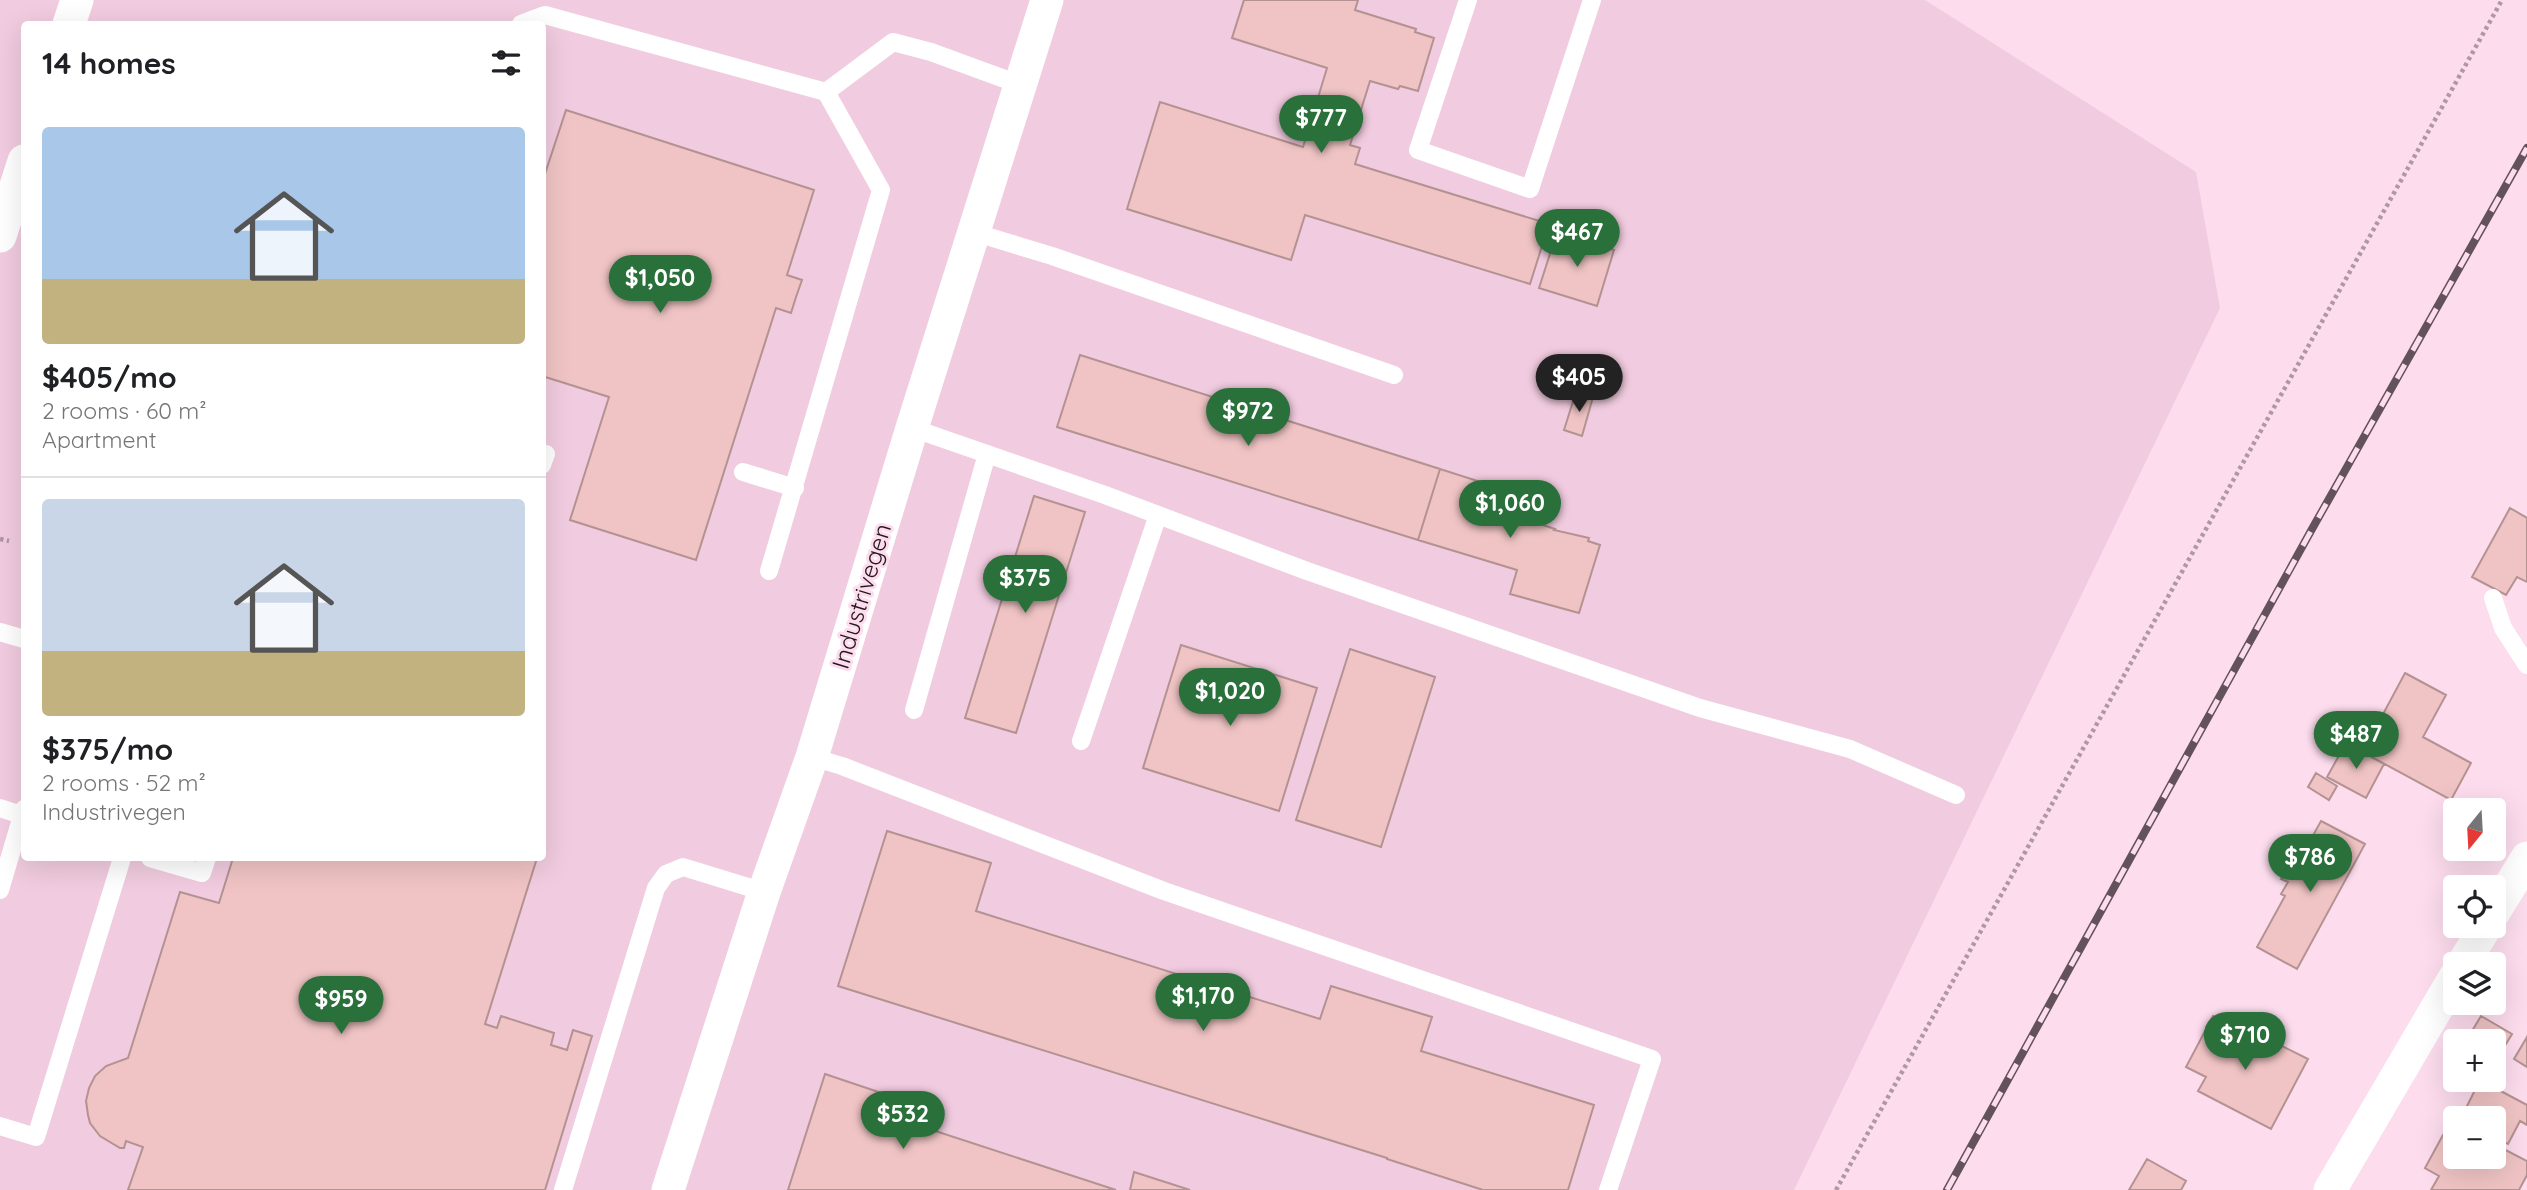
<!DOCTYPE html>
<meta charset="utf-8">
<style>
body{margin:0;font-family:Quicksand,sans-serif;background:#f6f6f6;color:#202124;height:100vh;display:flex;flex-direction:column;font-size:26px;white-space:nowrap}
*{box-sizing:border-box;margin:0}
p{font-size:23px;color:#757577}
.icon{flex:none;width:38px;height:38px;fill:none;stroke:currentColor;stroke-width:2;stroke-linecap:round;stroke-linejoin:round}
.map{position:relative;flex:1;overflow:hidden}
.side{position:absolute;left:21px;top:21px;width:525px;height:840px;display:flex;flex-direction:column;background:#fff;border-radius:7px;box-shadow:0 7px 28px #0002}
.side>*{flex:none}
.needle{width:46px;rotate:198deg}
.fabs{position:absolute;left:2443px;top:798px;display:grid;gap:14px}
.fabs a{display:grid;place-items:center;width:63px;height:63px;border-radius:7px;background:#fff;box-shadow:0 7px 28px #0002;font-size:35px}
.price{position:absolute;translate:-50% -60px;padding:0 16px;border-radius:24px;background:#2a703b;color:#fff;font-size:23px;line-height:46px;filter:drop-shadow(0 2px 4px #0008)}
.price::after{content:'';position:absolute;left:50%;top:42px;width:21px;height:16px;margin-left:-10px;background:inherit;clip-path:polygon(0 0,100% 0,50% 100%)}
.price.current{background:#222;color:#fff}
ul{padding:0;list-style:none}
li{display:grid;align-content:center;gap:14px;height:371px;padding:0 21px}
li+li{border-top:2px solid #e0e0e0}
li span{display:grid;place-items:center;height:217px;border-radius:7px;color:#555}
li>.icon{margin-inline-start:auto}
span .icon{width:126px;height:126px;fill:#fffc;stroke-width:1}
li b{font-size:30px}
h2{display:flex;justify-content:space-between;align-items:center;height:84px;padding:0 21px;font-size:30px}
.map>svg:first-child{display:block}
</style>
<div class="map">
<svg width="2527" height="1190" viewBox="0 0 2527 1190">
<rect width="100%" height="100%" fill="#fcdced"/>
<!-- built -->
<path fill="#f1cbdf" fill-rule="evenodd" d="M0,0H1925L2196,172L2220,308L1794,1190H0ZM24,24H542V858H24Z"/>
<!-- building -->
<path fill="#f0c4c4" stroke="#b49292" stroke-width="2" d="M1244,0H1358L1355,10L1416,29L1415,32L1434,38L1418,91L1400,86L1398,89L1370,81L1350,145L1360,148L1355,164L1549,224L1530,284L1305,215L1291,260L1127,209L1160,102L1303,147L1327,68L1232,38Z
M566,110L814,190L787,275L802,280L796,297L791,313L776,308L696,560L570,520L609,397L542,376V183Z
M1557,232L1614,250L1597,306L1539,288Z
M1080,355L1440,469L1418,540L1057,427Z
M1576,392L1593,397L1582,436L1564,430Z
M1440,469L1540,501L1534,522L1555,529L1554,530L1589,538L1588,541L1600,545L1579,613L1510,594L1517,570L1418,540Z
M1034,496L1085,512L1016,733L965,718Z
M2510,508L2527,518V582L2517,577L2506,595L2472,577Z
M1181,645L1317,688L1279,811L1143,768Z
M1350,649L1435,677L1381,847L1296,820Z
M2405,673L2446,695L2423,737L2471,763L2451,800L2357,749L2376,714L2381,718Z
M2346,743L2384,764L2366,798L2327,777Z
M2316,773L2337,786L2329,800L2308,787Z
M2321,821L2365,844L2297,969L2257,947L2285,896L2281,894L2288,882L2281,879L2286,870L2292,873Z
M887,831L991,863L976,911L1320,1019L1331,986L1432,1017L1421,1051L1594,1105L1568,1190H1483L1387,1159V1158L838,986Z
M233,858H537L485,1024L497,1028L501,1016L554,1033L551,1045L567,1050L573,1030L592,1036L545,1190H128L143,1147L126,1141L124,1148H120L100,1136L90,1123L88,1115L86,1101L89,1088L95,1076L106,1066L128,1058L180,892L219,903Z
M2213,1016L2277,1050L2280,1045L2308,1059L2271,1129L2198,1091L2206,1077L2186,1067Z
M2481,1016L2512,1034L2494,1064V1041H2466Z
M2527,1037V1067L2514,1059Z
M825,1074L920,1106L914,1124L1116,1190H788Z
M2480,1080L2527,1105V1125L2520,1121L2508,1144L2494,1137V1118H2461Z
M2443,1135L2455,1142V1157H2494V1144L2527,1161V1175L2519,1190H2431L2439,1176L2425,1168Z
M2147,1159L2186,1181L2181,1190H2129Z
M1134,1172L1190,1190H1130Z"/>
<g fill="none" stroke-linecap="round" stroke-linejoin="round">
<!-- path -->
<path stroke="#af97a4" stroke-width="4.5" stroke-dasharray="3.5 3.5" stroke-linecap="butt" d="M0,539L9,541
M1836,1190L2502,0"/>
<!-- lane -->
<path stroke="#fff" stroke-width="18" d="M1468,0L1418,150L1530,189L1592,0
M521,24L545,15L826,92L893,42L931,52L1021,85
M973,232L1052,256L1394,375
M912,428L1105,495L1307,571L1700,708L1850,749L1956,795
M542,465L546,454
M743,472L795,488
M769,571L881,190L826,92
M2493,598L2503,628L2527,665
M0,632L24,639
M914,710L987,454
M1081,741L1158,515
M812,757L842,766L1164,891L1652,1059L1608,1190
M0,808L24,816
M150,858L202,873L207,858
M0,890L24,809
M0,1126L36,1137L122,858
M563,1190L656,888L666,874L683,867L764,892"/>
<!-- street -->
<path stroke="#fff" stroke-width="33" d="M69,24L77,0
M0,236L24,161
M2494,912L2527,858
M2463,964L2486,926
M668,1190L764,892L812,757L912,428L1047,0
M2330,1190L2455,977"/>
<!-- rail casing -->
<g stroke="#63525b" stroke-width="8">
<path id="rail" d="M1947,1190L2312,529L2527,148"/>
</g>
<!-- rail -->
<use href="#rail" stroke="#fcdced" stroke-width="5" stroke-dasharray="16" stroke-linecap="butt"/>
</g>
<g text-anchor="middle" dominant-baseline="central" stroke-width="6" stroke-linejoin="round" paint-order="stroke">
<!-- street labels -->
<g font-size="24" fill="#22171d" stroke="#fcdced">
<text transform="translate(861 596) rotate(-73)">Industrivegen</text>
</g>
</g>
</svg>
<div class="fabs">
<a><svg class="needle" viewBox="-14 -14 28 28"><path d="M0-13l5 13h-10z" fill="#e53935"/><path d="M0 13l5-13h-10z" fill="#757577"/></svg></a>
<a><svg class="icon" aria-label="locate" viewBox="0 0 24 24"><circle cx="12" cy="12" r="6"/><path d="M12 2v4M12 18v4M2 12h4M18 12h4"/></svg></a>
<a><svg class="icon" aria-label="layers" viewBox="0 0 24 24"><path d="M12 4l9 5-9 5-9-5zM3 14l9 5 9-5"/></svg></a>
<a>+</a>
<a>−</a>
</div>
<b class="price" style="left:1321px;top:155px">$777</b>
<b class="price" style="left:1577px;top:269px">$467</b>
<b class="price" style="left:660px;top:315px">$1,050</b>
<b class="price current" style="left:1579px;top:414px">$405</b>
<b class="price" style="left:1248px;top:448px">$972</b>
<b class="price" style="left:1510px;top:540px">$1,060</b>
<b class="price" style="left:1025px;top:615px">$375</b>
<b class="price" style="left:1230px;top:728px">$1,020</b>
<b class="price" style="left:2356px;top:771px">$487</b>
<b class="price" style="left:2310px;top:894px">$786</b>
<b class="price" style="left:1203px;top:1033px">$1,170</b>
<b class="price" style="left:341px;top:1036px">$959</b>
<b class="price" style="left:2245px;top:1072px">$710</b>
<b class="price" style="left:903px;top:1151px">$532</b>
<section class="side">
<h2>14 homes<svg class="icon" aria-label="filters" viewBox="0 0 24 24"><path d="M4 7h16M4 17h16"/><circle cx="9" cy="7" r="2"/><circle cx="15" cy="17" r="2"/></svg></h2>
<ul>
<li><span style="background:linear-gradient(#a9c7e8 70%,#c2b280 0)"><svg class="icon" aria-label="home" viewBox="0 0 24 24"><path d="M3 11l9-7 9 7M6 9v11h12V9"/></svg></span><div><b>$405/mo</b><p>2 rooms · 60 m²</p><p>Apartment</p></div></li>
<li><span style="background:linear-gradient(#c9d6e8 70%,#c2b280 0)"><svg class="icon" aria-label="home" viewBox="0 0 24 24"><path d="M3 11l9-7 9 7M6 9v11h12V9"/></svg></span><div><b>$375/mo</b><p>2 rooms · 52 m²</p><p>Industrivegen</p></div></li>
</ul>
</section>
</div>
